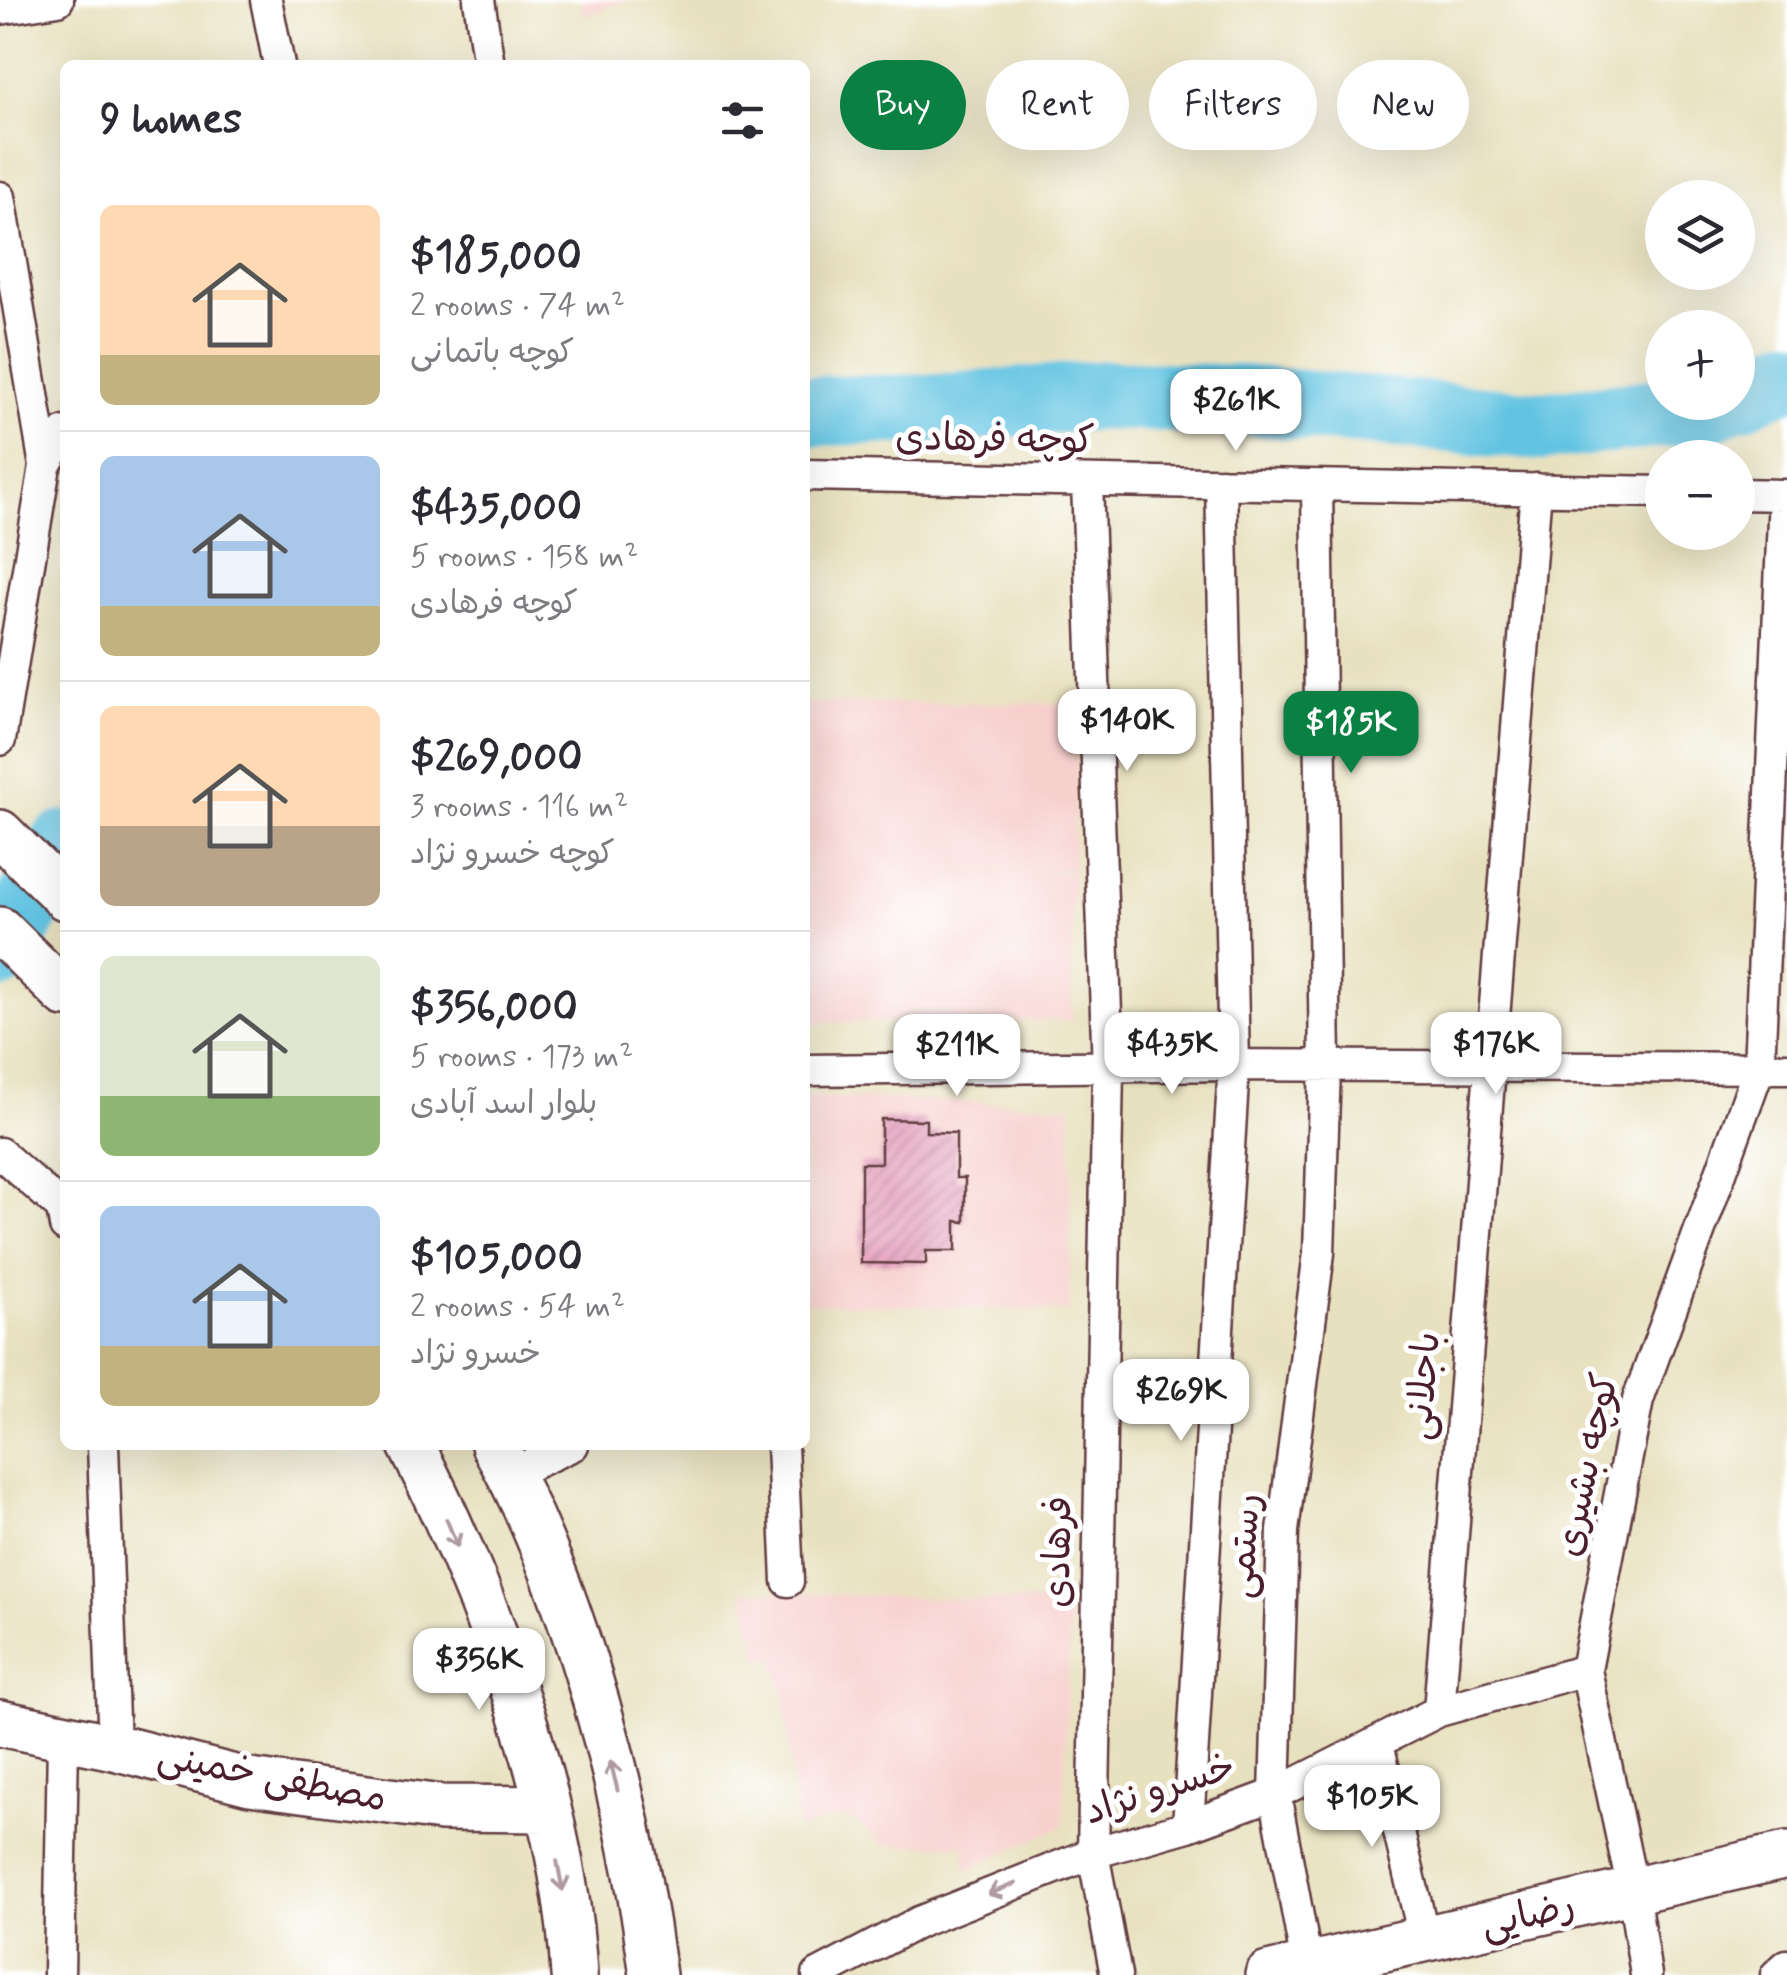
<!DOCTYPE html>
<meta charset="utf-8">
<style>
body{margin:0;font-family:Mynerve,"Playpen Sans Arabic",sans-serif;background:#f7f7f7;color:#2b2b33;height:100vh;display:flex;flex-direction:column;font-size:38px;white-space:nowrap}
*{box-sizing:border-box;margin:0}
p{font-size:32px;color:#7c7c81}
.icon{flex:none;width:55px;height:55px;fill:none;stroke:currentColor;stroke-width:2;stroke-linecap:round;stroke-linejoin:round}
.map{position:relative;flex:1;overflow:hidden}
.drawer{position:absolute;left:60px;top:60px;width:750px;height:1390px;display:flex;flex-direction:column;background:#fff;border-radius:15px;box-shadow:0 10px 40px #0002}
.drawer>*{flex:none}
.banner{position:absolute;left:840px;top:60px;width:795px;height:90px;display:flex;gap:20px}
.controls{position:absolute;left:1645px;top:180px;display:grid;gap:20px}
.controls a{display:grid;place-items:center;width:110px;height:110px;border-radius:50%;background:#fff;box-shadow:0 10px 40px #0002;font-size:50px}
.price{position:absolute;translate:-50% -85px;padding:0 22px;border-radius:20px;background:#fff;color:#222;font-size:32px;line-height:65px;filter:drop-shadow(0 2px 5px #0008)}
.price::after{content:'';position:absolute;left:50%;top:60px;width:30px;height:22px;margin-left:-15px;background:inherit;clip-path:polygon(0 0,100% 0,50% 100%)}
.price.on{background:#0b8043;color:#fff}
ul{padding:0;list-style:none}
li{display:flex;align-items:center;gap:30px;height:250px;padding:0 40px}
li+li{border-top:2px solid #e1e1e2}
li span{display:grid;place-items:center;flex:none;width:280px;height:200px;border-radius:15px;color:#555}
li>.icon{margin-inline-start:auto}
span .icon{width:120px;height:120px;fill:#fffc;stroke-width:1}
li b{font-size:42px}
h2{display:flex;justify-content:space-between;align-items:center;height:120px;padding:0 40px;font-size:42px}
.pill{padding:0 35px;border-radius:45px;background:#fff;box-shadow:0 10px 40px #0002;font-size:35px;line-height:90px}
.pill.on{background:#0b8043;color:#fff}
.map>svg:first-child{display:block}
</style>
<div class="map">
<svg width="1787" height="1975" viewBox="0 0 1787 1975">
<defs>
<pattern id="building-hatch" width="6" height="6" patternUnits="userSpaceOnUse" patternTransform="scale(2.5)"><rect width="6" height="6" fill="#e6a1bf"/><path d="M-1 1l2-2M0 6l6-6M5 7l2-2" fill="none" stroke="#bc839b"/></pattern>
</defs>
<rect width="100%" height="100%" fill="#fff"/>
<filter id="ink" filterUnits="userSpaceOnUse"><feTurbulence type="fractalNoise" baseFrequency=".01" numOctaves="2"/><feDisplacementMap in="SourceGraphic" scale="20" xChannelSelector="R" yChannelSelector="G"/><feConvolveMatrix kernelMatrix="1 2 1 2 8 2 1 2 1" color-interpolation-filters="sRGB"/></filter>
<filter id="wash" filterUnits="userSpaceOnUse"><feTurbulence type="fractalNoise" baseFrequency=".0048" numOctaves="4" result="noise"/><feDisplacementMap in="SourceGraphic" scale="40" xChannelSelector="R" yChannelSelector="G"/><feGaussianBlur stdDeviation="2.25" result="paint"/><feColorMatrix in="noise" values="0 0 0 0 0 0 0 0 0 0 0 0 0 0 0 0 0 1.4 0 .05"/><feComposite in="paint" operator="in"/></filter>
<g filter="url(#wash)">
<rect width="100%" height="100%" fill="#e8e1bf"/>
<!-- built -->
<path fill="#f7d0ce" d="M581,0H629L583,16Z
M805,703H1078L1073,870L864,869L1073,872L1072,1020L805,1023Z
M805,1097L1071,1105L1070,1311L805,1303Z
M743,1591L1070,1603L1063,1826L966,1870L964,1845H884L854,1821L837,1817L797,1830L783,1690L773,1658L759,1659Z"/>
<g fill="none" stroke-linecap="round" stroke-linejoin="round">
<!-- river -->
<path stroke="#64c4e2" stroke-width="70" d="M1738,395L1787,374
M805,411L941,409L1106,395L1244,400L1541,426L1707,408L1720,402
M0,954L65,845"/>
</g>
<g id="blocks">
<!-- building -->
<path fill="url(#building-hatch)" d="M881,1119L926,1120V1132L956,1133V1178H965V1222L956,1221V1251H926V1264L861,1263V1163H881Z"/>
</g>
</g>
<g filter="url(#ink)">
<use href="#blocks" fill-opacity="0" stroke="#623c41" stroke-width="2.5"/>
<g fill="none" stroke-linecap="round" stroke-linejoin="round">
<!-- street casing -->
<g stroke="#623c41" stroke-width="35">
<path id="street" d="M266,0L279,65
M479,0L489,65
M0,9L58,0
M0,197L45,466
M805,475L1662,492
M1087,482L1108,1069L1093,1853L1116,1975
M0,740L45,466L65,432
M805,1070L1234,1065L1787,1068
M0,1153L62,1208L65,1226
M103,1445L114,1747
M782,1445L788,1581
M510,1474L573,1445
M1439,1711L1536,489
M1378,1744L1425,1941
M1188,1826L1234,1065L1221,483
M59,1975L63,1739
M818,1975L919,1922L1093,1853L1188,1826L1275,1794L1439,1711L1586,1670
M1309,1975L1275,1794L1283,1531L1319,1253L1325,1066L1317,486
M1646,1975L1633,1891L1586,1670L1638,1400L1759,1068L1784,495L1738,494
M1776,1975L1787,1965"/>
</g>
<!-- secondary casing -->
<g stroke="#623c41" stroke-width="50">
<path id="secondary" d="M0,833L65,897
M0,930L65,994
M411,1445C488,1595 565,1806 574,1975
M494,1445C576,1591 632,1810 653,1975
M0,1723L114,1747L250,1782L441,1808L547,1809
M1268,1975L1787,1855"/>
</g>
<!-- street -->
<use href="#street" stroke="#fff" stroke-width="30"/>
<!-- secondary -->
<use href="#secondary" stroke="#fff" stroke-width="45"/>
</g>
<!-- one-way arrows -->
<defs><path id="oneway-shaft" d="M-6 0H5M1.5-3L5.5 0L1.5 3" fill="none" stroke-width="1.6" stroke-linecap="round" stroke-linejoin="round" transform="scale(2.5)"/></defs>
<g stroke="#ae9aa0">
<use href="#oneway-shaft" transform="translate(452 1533) rotate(68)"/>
<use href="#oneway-shaft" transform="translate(614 1776) rotate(-104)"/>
<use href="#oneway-shaft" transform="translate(560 1876) rotate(79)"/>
<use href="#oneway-shaft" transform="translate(1002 1889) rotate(158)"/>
</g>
</g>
<g text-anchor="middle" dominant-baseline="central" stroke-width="10" stroke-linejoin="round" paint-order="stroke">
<!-- street labels -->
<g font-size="38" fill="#4a1f2b" stroke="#fff">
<text transform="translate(995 440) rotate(1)">کوچه فرهادی</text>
<text transform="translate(1424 1386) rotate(-85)">باجلانی</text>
<text transform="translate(1588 1465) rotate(-78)">کوچه بشیری</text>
<text transform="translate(1245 1546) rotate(-86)">رستمی</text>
<text transform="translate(1059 1552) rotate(-89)">فرهادی</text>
<text transform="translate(272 1778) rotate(11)">مصطفی خمینی</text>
<text transform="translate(1160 1790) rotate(-18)">خسرو نژاد</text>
<text transform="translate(1528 1916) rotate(-13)">رضایی</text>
</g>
</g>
</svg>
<div class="controls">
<a><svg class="icon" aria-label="layers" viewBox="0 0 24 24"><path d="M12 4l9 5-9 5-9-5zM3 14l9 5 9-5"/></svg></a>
<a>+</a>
<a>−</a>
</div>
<b class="price" style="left:1236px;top:454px">$261K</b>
<b class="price" style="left:1127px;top:774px">$140K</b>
<b class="price on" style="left:1351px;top:776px">$185K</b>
<b class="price" style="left:1172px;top:1097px">$435K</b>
<b class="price" style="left:1496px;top:1097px">$176K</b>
<b class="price" style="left:957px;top:1099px">$211K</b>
<b class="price" style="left:1181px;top:1444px">$269K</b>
<b class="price" style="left:479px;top:1713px">$356K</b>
<b class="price" style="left:1372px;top:1850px">$105K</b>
<div class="banner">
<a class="pill on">Buy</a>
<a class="pill">Rent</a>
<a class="pill">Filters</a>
<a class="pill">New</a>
</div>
<section class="drawer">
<h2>9 homes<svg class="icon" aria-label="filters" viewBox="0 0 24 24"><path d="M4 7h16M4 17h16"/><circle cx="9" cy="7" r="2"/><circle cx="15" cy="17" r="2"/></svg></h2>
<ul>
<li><span style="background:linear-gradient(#ffd9b3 75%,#c2b280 0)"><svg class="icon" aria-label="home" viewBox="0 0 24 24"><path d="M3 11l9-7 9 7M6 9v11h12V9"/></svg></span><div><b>$185,000</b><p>2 rooms · 74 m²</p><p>کوچه باتمانی</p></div></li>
<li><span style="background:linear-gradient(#a9c7e8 75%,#c2b280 0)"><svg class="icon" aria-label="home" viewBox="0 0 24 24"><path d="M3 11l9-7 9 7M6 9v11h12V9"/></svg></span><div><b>$435,000</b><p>5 rooms · 158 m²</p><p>کوچه فرهادی</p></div></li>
<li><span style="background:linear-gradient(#ffd9b3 60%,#b9a48a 0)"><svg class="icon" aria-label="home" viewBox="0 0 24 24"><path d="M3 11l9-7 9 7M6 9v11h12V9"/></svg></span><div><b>$269,000</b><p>3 rooms · 116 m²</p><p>کوچه خسرو نژاد</p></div></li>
<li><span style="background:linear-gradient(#dfe7d0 70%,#8fb573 0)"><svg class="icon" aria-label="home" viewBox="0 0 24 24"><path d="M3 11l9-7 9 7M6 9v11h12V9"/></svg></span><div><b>$356,000</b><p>5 rooms · 173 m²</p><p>بلوار اسد آبادی</p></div></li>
<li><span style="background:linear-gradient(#a9c7e8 70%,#c2b280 0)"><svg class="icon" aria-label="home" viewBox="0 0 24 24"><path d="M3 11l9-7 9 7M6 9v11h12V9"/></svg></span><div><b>$105,000</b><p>2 rooms · 54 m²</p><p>خسرو نژاد</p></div></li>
</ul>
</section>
</div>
